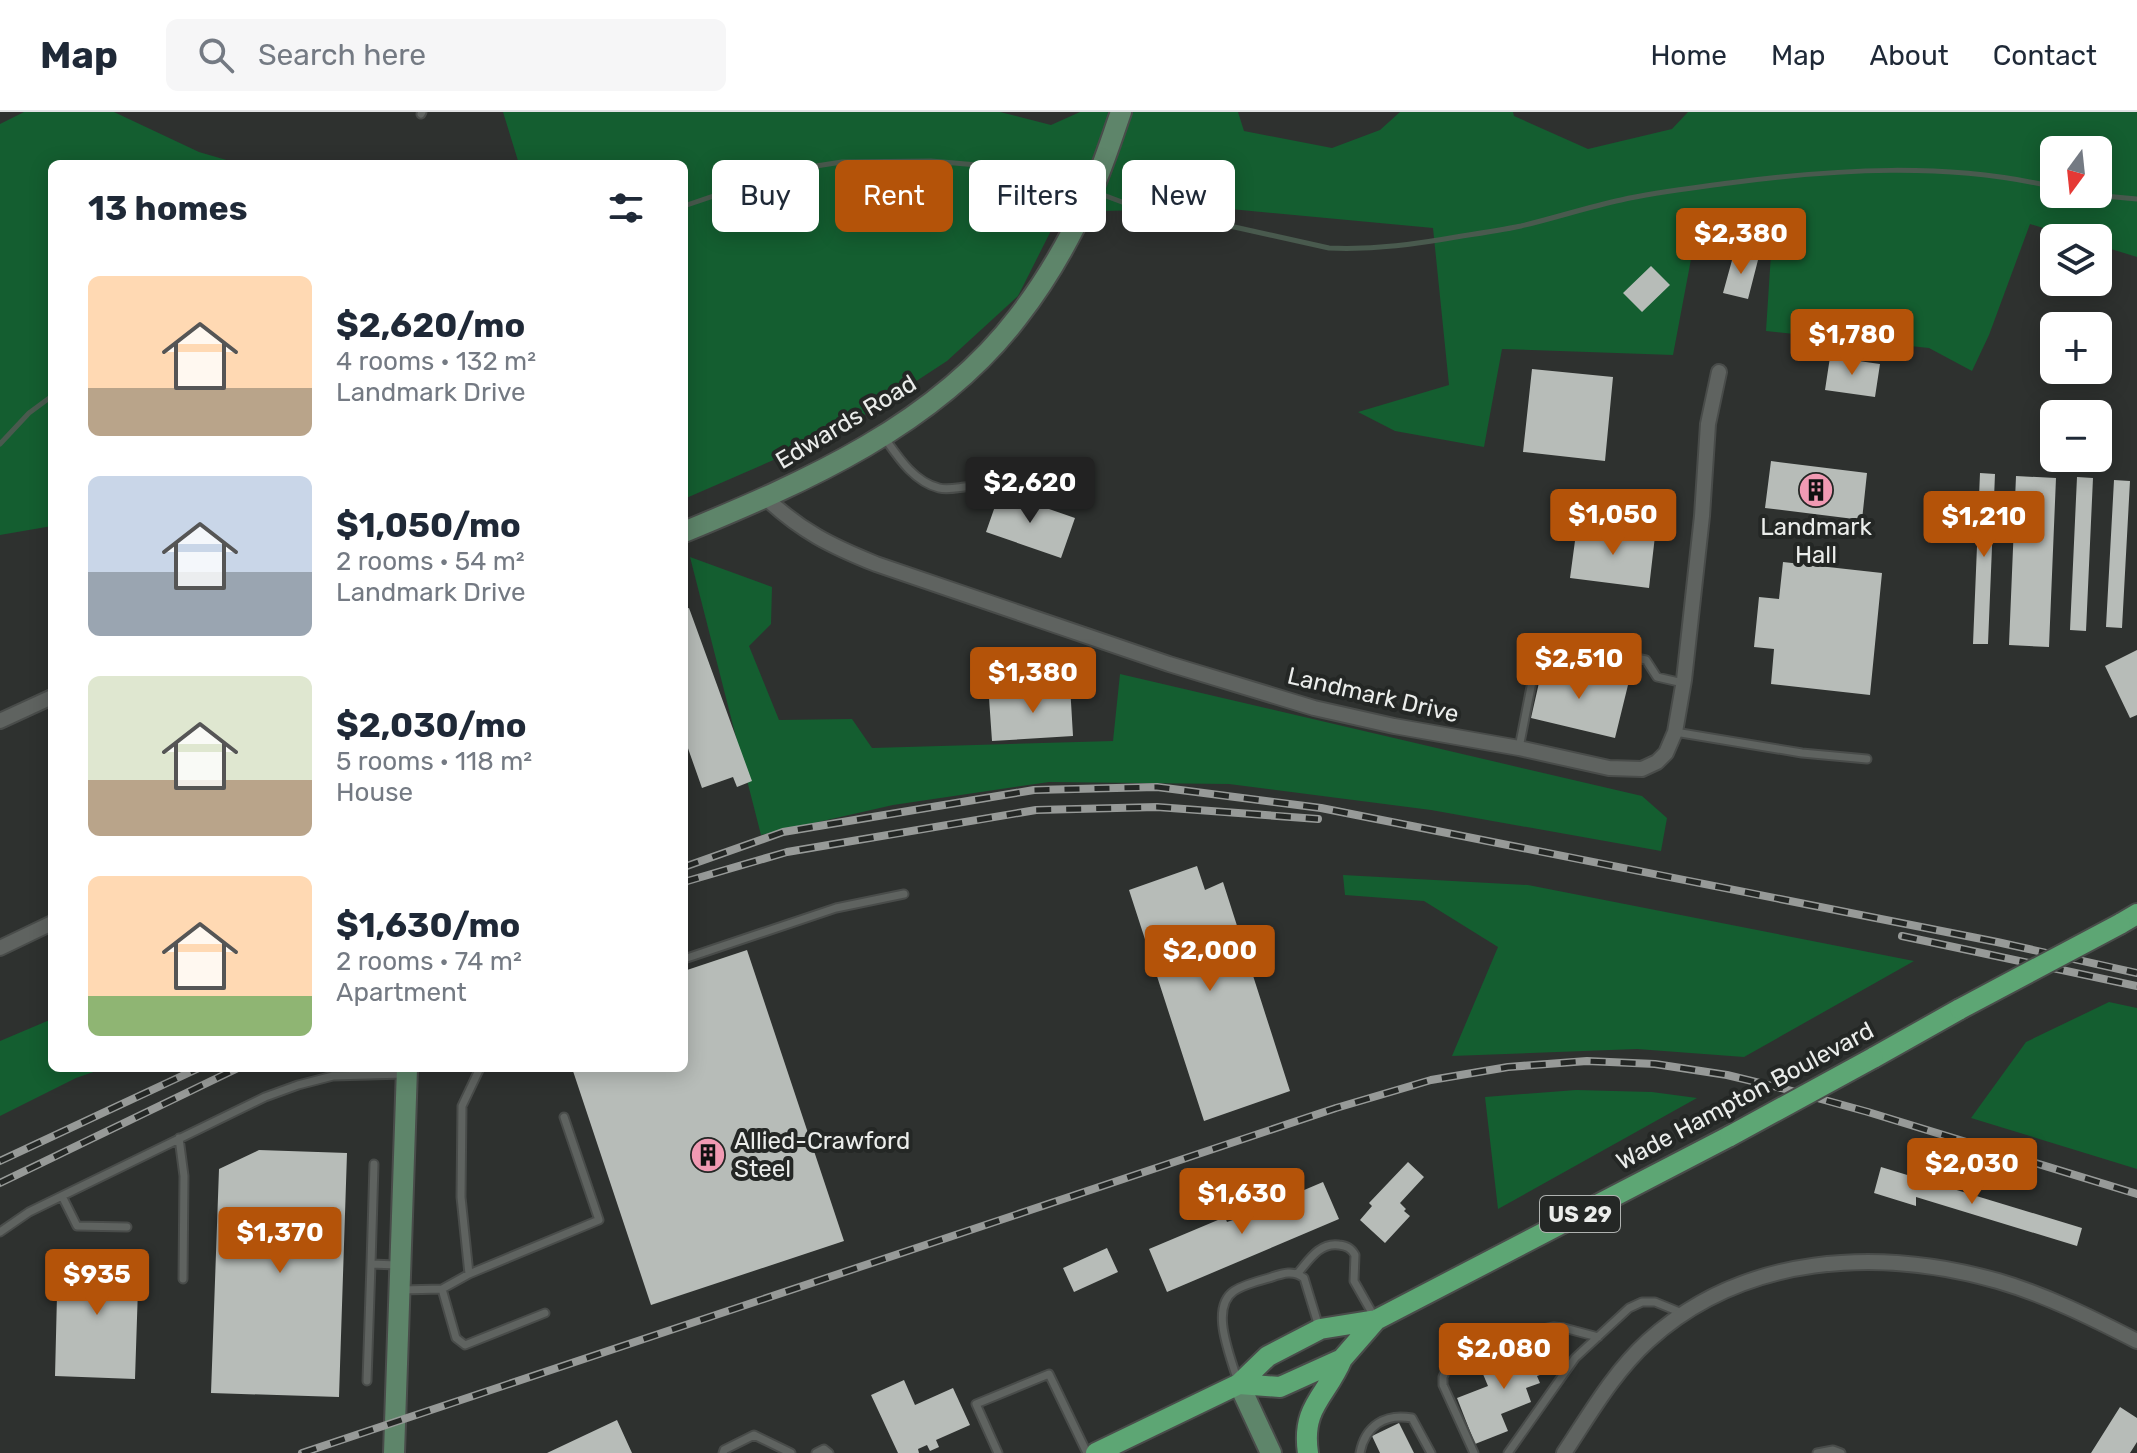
<!DOCTYPE html>
<meta charset="utf-8">
<style>
body{margin:0;font-family:Rubik,sans-serif;background:#f6f6f7;color:#1f2937;height:100vh;display:flex;flex-direction:column;font-size:30px;white-space:nowrap}
*{box-sizing:border-box;margin:0}
p{font-size:26px;color:#747a83}
.icon{flex:none;width:44px;height:44px;fill:none;stroke:currentColor;stroke-width:2;stroke-linecap:round;stroke-linejoin:round}
.map{position:relative;flex:1;overflow:hidden}
.details{position:absolute;left:48px;top:48px;width:640px;height:912px;display:flex;flex-direction:column;background:#fff;border-radius:12px;box-shadow:0 4px 20px #0003}
.details>*{flex:none}
.banner{position:absolute;left:712px;top:48px;width:760px;height:72px;display:flex;gap:16px}
.needle{width:52px;rotate:195deg}
.controls{position:absolute;left:2040px;top:24px;display:grid;gap:16px}
.controls a{display:grid;place-items:center;width:72px;height:72px;border-radius:12px;background:#fff;box-shadow:0 4px 20px #0003;font-size:40px}
.price{position:absolute;translate:-50% -68px;padding:0 18px;border-radius:8px;background:#b45309;color:#fff;font-size:26px;line-height:52px;filter:drop-shadow(0 2px 4px #0008)}
.price::after{content:'';position:absolute;left:50%;top:48px;width:24px;height:18px;margin-left:-12px;background:inherit;clip-path:polygon(0 0,100% 0,50% 100%)}
.price.active{background:#222;color:#fff}
ul{padding:0;list-style:none}
li{display:flex;align-items:center;gap:24px;height:200px;padding:0 40px}
li span{display:grid;place-items:center;flex:none;width:224px;height:160px;border-radius:12px;color:#555}
li>.icon{margin-inline-start:auto}
span .icon{width:96px;height:96px;fill:#fffc;stroke-width:1}
li b{font-size:34px}
h2{display:flex;justify-content:space-between;align-items:center;height:96px;padding:0 40px;font-size:34px}
.chip{padding:0 28px;border-radius:12px;background:#fff;box-shadow:0 4px 20px #0003;font-size:28px;line-height:72px}
.chip.active{background:#b45309;color:#fff}
header{display:flex;align-items:center;gap:48px;box-sizing:border-box;height:112px;padding:0 40px;background:#fff;border-bottom:2px solid #e0e1e3}
header strong{font-size:38px}
nav{display:flex;gap:44px;margin-inline-start:auto;font-size:28px}
.search{width:560px;height:72px;background:#f6f6f7;display:flex;align-items:center;gap:20px;box-sizing:border-box;padding:0 28px;border-radius:12px;color:#747a83;font-size:30px}
.map>svg:first-child{display:block}
</style>
<header>
<strong>Map</strong>
<div class="search"><svg class="icon" aria-label="search" viewBox="0 0 24 24"><circle cx="10" cy="10" r="6"/><path d="M15 15l6 6"/></svg>Search here</div>
<nav><a>Home</a><a>Map</a><a>About</a><a>Contact</a></nav>
</header>
<div class="map">
<svg width="2137" height="1341" viewBox="0 0 2137 1341">
<rect width="100%" height="100%" fill="#2e312f"/>
<!-- green -->
<path fill="#145e30" fill-rule="evenodd" d="M24,0H114L199,40L240,52H52V414L0,423V12Z
M503,0H1000L1051,13L1080,0H1238L1244,19L1332,36L1380,18L1400,0H1513L1514,4L1588,37L1672,17L1688,0H2137V145L2098,133V126H2075L2030,112L1989,223L1972,259L1929,236L1766,219L1773,111L1698,110L1673,243L1502,237L1484,335L1395,319L1358,300L1449,273L1433,116L1220,96L1103,99L1068,85L1018,184L947,249L840,319L684,387V52H519ZM2054,38H2098V82H2054Z
M690,445L772,475L771,512L749,534L779,608L852,607L872,636L1113,629L1120,562L1642,684L1667,706L1661,739L1431,698L1229,672L1049,670L893,693L761,723Z
M1343,763L1528,773L1914,849L1744,945L1637,937L1452,944L1498,835L1424,789L1345,783Z
M2109,890L2137,896V1057L1971,1006L2026,930Z
M52,907V956H105L76,966L0,1004V929Z
M1576,978L1652,980L1697,986L1498,1097L1485,985Z"/>
<g fill="none" stroke-linecap="round" stroke-linejoin="round">
<!-- stream -->
<path stroke="#495a4e" stroke-width="5" d="M1098,81L1122,90L1329,136C1375,138 1417,132 1462,124C1482,121 1502,118 1521,114C1555,106 1588,95 1621,88C1656,80 1693,76 1729,71C1836,57 1947,50 2054,75
M2083,82L2137,87
M684,94L790,58L842,50L931,49L989,54L1048,63L1089,78
M0,332L29,301L52,284"/>
</g>
<!-- building -->
<path fill="#b7bcb8" d="M1734,141L1758,148L1748,187L1723,181Z
M1651,154L1670,173L1642,200L1623,181Z
M1830,245L1880,252L1875,285L1825,278Z
M1532,257L1613,265L1605,349L1523,340Z
M1771,349L1867,361L1862,408L1765,396Z
M1980,361L1995,362L1988,532H1973Z
M2016,364L2056,366L2049,535L2009,533Z
M2077,365L2093,366L2086,519L2070,518Z
M2114,368L2130,369L2122,516L2106,515Z
M1000,380L1075,406L1061,446L986,420Z
M1577,414L1655,424L1649,476L1570,466Z
M1783,450L1882,461L1870,583L1771,572L1774,537L1754,535L1759,485L1779,487Z
M689,496L752,669L737,675L733,665L702,676L684,625V497Z
M2137,538V603L2130,606L2105,554Z
M1543,553L1628,573L1615,626L1531,606Z
M1070,573L1073,624L992,629L989,586L1030,584V576Z
M1197,754L1205,778L1223,770L1290,979L1204,1009L1129,778Z
M747,838L844,1129L651,1193L572,956H684V859Z
M259,1038L347,1041L339,1285L211,1281L219,1057Z
M1408,1050L1424,1065L1400,1091L1406,1097L1404,1099L1410,1104L1385,1131L1360,1108L1372,1094L1369,1091Z
M1881,1055L2082,1116L2077,1134L1916,1085V1094L1874,1081Z
M1323,1070L1339,1107L1167,1180L1149,1137L1225,1105L1227,1110L1233,1108L1228,1096L1257,1084L1262,1096Z
M1107,1136L1118,1160L1074,1180L1063,1156Z
M58,1143L139,1146L135,1267L55,1264Z
M1545,1230L1554,1253L1550,1254L1551,1259L1537,1264L1540,1271L1526,1276L1531,1290L1501,1302L1508,1319L1475,1332L1457,1286L1488,1274L1480,1255Z
M904,1268L915,1293L953,1276L970,1313L936,1328L939,1335L930,1339L927,1333L918,1337L919,1341H898L871,1283Z
M2120,1295L2137,1306V1330L2130,1341H2091Z
M617,1308L632,1341H547Z
M1399,1311L1414,1341H1380L1372,1324Z"/>
<g fill="none" stroke-linecap="round" stroke-linejoin="round">
<!-- lane casing -->
<g stroke="#494c4a" stroke-width="11">
<path id="lane" d="M421,2L422,0
M884,325C898,345 914,370 939,376C947,378 956,376 964,375C979,374 994,372 1008,366L1082,391
M1675,620L1802,641L1867,647
M1519,636L1537,544L1555,549L1559,530L1646,548L1657,565L1683,571
M684,847L836,796L904,782
M179,1026L184,1064L183,1167
M374,1052L371,1152L397,1153
M62,1084L77,1114L127,1115
M0,1120L29,1100L265,985L298,973L333,964L404,962
M1298,1161C1309,1148 1320,1130 1339,1133C1347,1134 1351,1136 1355,1143L1354,1169L1375,1206
M469,1162L599,1108L564,1005
M442,1177L456,1226L465,1233L545,1201
M401,1178L442,1177L469,1162L461,1085L462,994L480,956
M1237,1267C1231,1245 1209,1196 1234,1179C1243,1173 1258,1169 1269,1166C1281,1162 1293,1157 1304,1166L1319,1215
M367,1269L371,1152
M723,1341L724,1338L754,1323L791,1341
M816,1341L824,1337L829,1341
M998,1341L976,1292L1049,1262L1087,1341
M1360,1341C1365,1314 1385,1301 1412,1306L1431,1341
M1474,1341L1443,1273V1265L1446,1258L1543,1217L1554,1215L1564,1216L1598,1225
M1508,1341L1575,1246L1629,1196L1642,1190H1655L1682,1201
M1817,1341L1833,1338L1841,1341"/>
</g>
<!-- street casing -->
<g stroke="#494c4a" stroke-width="18">
<path id="street" d="M766,386C801,419 831,434 876,452L1169,552L1314,596L1394,614L1519,636L1609,656L1642,657L1657,650L1666,641L1675,620L1684,568L1702,404L1708,312L1719,260
M0,609L52,585
M0,836L52,811
M1564,1341C1590,1302 1613,1261 1648,1229C1744,1142 1878,1135 1998,1169C2046,1183 2092,1206 2137,1229"/>
</g>
<!-- secondary casing -->
<g stroke="#494c4a" stroke-width="24">
<path id="secondary" d="M684,420C805,370 936,313 1018,205C1046,169 1070,127 1089,85C1102,58 1111,28 1121,0
M1239,1272L1271,1341
M394,1341L407,956"/>
</g>
<!-- primary casing -->
<g stroke="#494c4a" stroke-width="24">
<path id="primary" d="M2120,812L2137,802
M1873,946L1960,897
M1239,1272L1280,1275L1342,1247L1376,1208
M1096,1341L1239,1272L1268,1244L1320,1217L1376,1208L1730,1024
M1308,1341C1301,1294 1327,1284 1342,1247"/>
</g>
<!-- lane -->
<use href="#lane" stroke="#5f6360" stroke-width="7"/>
<!-- street -->
<use href="#street" stroke="#5f6360" stroke-width="14"/>
<!-- secondary -->
<use href="#secondary" stroke="#5e856a" stroke-width="20"/>
<!-- primary -->
<use href="#primary" stroke="#5da674" stroke-width="20"/>
<!-- rail casing -->
<g stroke="#979a98" stroke-width="8">
<path id="rail" d="M684,755L783,720L1034,678L1157,675L1321,696L1997,830L2137,861
M684,770L787,740L1036,698L1157,695L1318,707
M1902,824L2137,874
M0,1049L199,956
M0,1071L238,956
M302,1341L1336,996L1431,968L1508,955L1587,949L1655,952L1727,963L1781,976L1868,1000L2137,1082"/>
</g>
<!-- rail -->
<use href="#rail" stroke="#242725" stroke-width="5" stroke-dasharray="15" stroke-linecap="butt"/>
<!-- primary-bridge casing -->
<g stroke="#494c4a" stroke-width="24" stroke-linecap="butt">
<path id="primary-bridge" d="M1960,897L2120,812
M1730,1024L1873,946"/>
</g>
<!-- primary-bridge -->
<use href="#primary-bridge" stroke="#5da674" stroke-width="20"/>
</g>
<!-- icons -->
<defs>
<g id="building-disc" transform="scale(1.8)"><circle r="9.5" fill="#f19ab3" stroke="#242725"/><path d="M-4-6H4V6H1V3H-1V6H-4ZM-2.5-4.3h1.7v1.8h-1.7ZM.8-4.3h1.7v1.8H.8ZM-2.5-1h1.7V.8h-1.7ZM.8-1h1.7V.8H.8Z" fill="#111"/></g>
</defs>
<g fill-rule="evenodd">
<use href="#building-disc" x="1816" y="378"/>
<use href="#building-disc" x="708" y="1043"/>
</g>
<g text-anchor="middle" dominant-baseline="central" stroke-width="8" stroke-linejoin="round" paint-order="stroke">
<!-- shield labels -->
<rect fill="#242725" stroke="#afb2b0" stroke-width="2" x="1540" y="1084" width="80" height="36" rx="6"/>
<g font-size="22" font-weight="bold" fill="#ebedeb">
<text x="1580" y="1102">US 29</text>
</g>
<!-- street labels -->
<g font-size="24" fill="#ebedeb" stroke="#242725">
<text transform="translate(846 310) rotate(-31)">Edwards Road</text>
<text transform="translate(1373 583) rotate(13)">Landmark Drive</text>
<text transform="translate(1745 984) rotate(-28)">Wade Hampton Boulevard</text>
</g>
<!-- poi labels -->
<g font-size="24" fill="#ebedeb" stroke="#242725">
<text x="1816" y="415">Landmark<tspan x="1816" dy="28">Hall</tspan></text>
<text x="734" y="1029" text-anchor="start">Allied-Crawford<tspan x="734" dy="28">Steel</tspan></text>
</g>
</g>
</svg>
<div class="controls">
<a><svg class="needle" viewBox="-14 -14 28 28"><path d="M0-13l5 13h-10z" fill="#e53935"/><path d="M0 13l5-13h-10z" fill="#747a83"/></svg></a>
<a><svg class="icon" aria-label="layers" viewBox="0 0 24 24"><path d="M12 4l9 5-9 5-9-5zM3 14l9 5 9-5"/></svg></a>
<a>+</a>
<a>−</a>
</div>
<b class="price" style="left:1741px;top:164px">$2,380</b>
<b class="price" style="left:1852px;top:265px">$1,780</b>
<b class="price active" style="left:1030px;top:413px">$2,620</b>
<b class="price" style="left:1613px;top:445px">$1,050</b>
<b class="price" style="left:1984px;top:447px">$1,210</b>
<b class="price" style="left:1579px;top:589px">$2,510</b>
<b class="price" style="left:1033px;top:603px">$1,380</b>
<b class="price" style="left:1210px;top:881px">$2,000</b>
<b class="price" style="left:1972px;top:1094px">$2,030</b>
<b class="price" style="left:1242px;top:1124px">$1,630</b>
<b class="price" style="left:280px;top:1163px">$1,370</b>
<b class="price" style="left:97px;top:1205px">$935</b>
<b class="price" style="left:1504px;top:1279px">$2,080</b>
<div class="banner">
<a class="chip">Buy</a>
<a class="chip active">Rent</a>
<a class="chip">Filters</a>
<a class="chip">New</a>
</div>
<section class="details">
<h2>13 homes<svg class="icon" aria-label="filters" viewBox="0 0 24 24"><path d="M4 7h16M4 17h16"/><circle cx="9" cy="7" r="2"/><circle cx="15" cy="17" r="2"/></svg></h2>
<ul>
<li><span style="background:linear-gradient(#ffd9b3 70%,#b9a48a 0)"><svg class="icon" aria-label="home" viewBox="0 0 24 24"><path d="M3 11l9-7 9 7M6 9v11h12V9"/></svg></span><div><b>$2,620/mo</b><p>4 rooms · 132 m²</p><p>Landmark Drive</p></div></li>
<li><span style="background:linear-gradient(#c9d6e8 60%,#9aa5b1 0)"><svg class="icon" aria-label="home" viewBox="0 0 24 24"><path d="M3 11l9-7 9 7M6 9v11h12V9"/></svg></span><div><b>$1,050/mo</b><p>2 rooms · 54 m²</p><p>Landmark Drive</p></div></li>
<li><span style="background:linear-gradient(#dfe7d0 65%,#b9a48a 0)"><svg class="icon" aria-label="home" viewBox="0 0 24 24"><path d="M3 11l9-7 9 7M6 9v11h12V9"/></svg></span><div><b>$2,030/mo</b><p>5 rooms · 118 m²</p><p>House</p></div></li>
<li><span style="background:linear-gradient(#ffd9b3 75%,#8fb573 0)"><svg class="icon" aria-label="home" viewBox="0 0 24 24"><path d="M3 11l9-7 9 7M6 9v11h12V9"/></svg></span><div><b>$1,630/mo</b><p>2 rooms · 74 m²</p><p>Apartment</p></div></li>
</ul>
</section>
</div>
